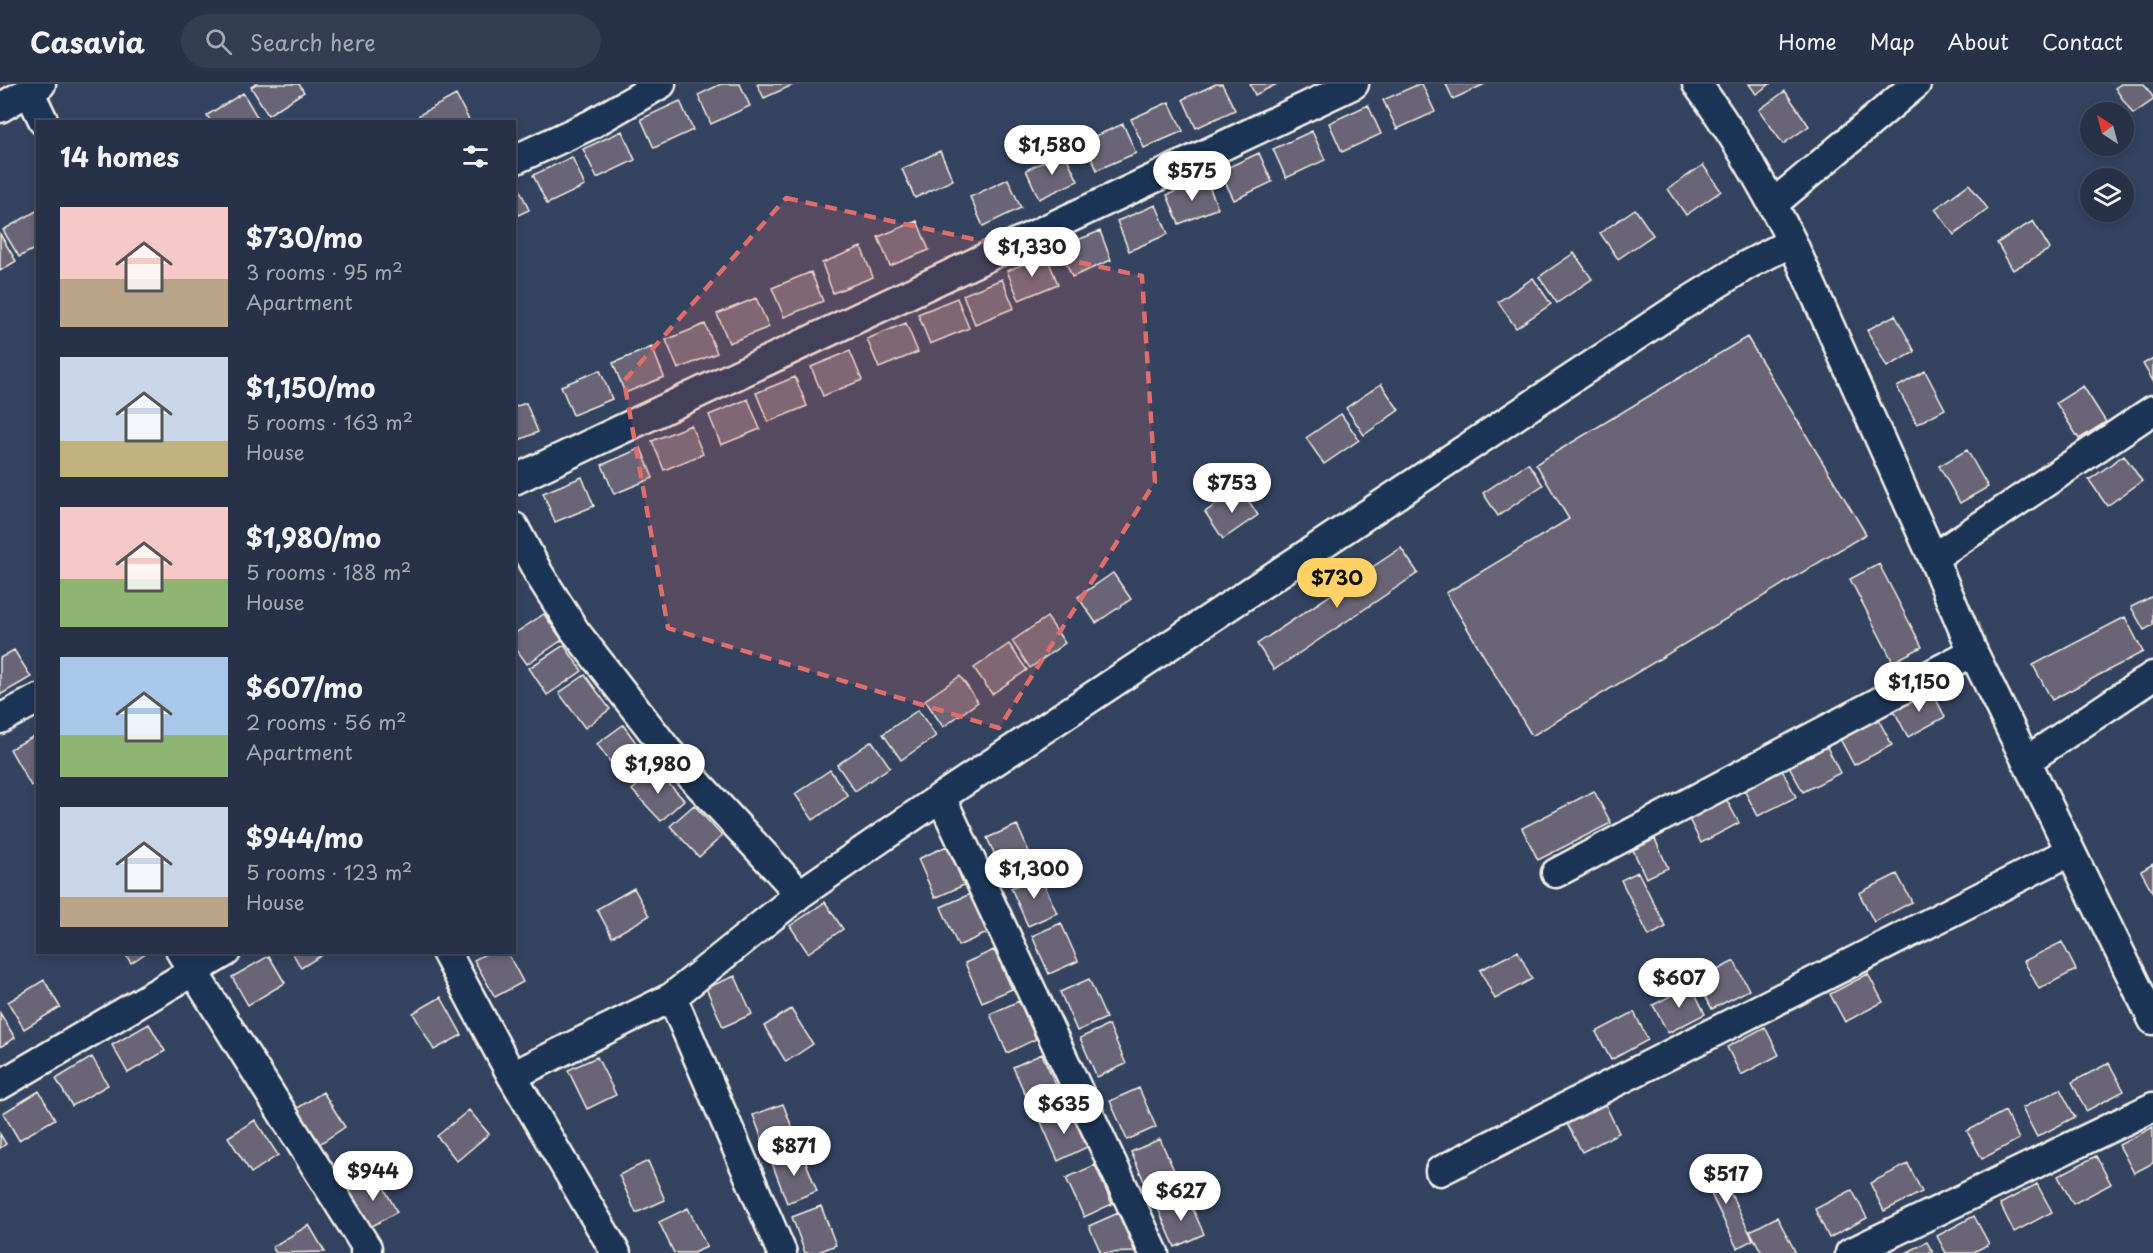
<!DOCTYPE html>
<meta charset="utf-8">
<style>
body{margin:0;font-family:"Playpen Sans",sans-serif;background:#333e52;color:#f1f3f6;height:100vh;display:flex;flex-direction:column;font-size:22px;white-space:nowrap}
*{box-sizing:border-box;margin:0}
p{font-size:20px;color:#a4aab4}
.icon{flex:none;width:33px;height:33px;fill:none;stroke:currentColor;stroke-width:2;stroke-linecap:round;stroke-linejoin:round}
.map{position:relative;flex:1;overflow:hidden}
.sheet{position:absolute;left:36px;top:36px;width:480px;height:834px;display:flex;flex-direction:column;background:#273248;border-radius:0px;box-shadow:0 3px 9px #0003,0 0 0 2px #434d60}
.sheet>*{flex:none}
.needle{width:39px;rotate:324deg}
.fabs{position:absolute;left:2080px;top:18px;display:grid;gap:12px}
.fabs a{display:grid;place-items:center;width:54px;height:54px;border-radius:50%;background:#273248;box-shadow:0 3px 9px #0003,0 0 0 2px #434d60;font-size:30px}
.price{position:absolute;translate:-50% -51px;padding:0 14px;border-radius:21px;background:#fff;color:#222;font-size:20px;line-height:39px;filter:drop-shadow(0 2px 3px #0008)}
.price::after{content:'';position:absolute;left:50%;top:36px;width:18px;height:14px;margin-left:-9px;background:inherit;clip-path:polygon(0 0,100% 0,50% 100%)}
.price.current{background:#ffd166;color:#111}
ul{padding:0;list-style:none}
li{display:flex;align-items:center;gap:18px;height:150px;padding:0 24px}
li span{display:grid;place-items:center;flex:none;width:168px;height:120px;border-radius:0px;color:#555}
li>.icon{margin-inline-start:auto}
span .icon{width:72px;height:72px;fill:#fffc;stroke-width:1}
li b{font-size:26px}
h2{display:flex;justify-content:space-between;align-items:center;height:72px;padding:0 24px;font-size:26px}
header{display:flex;align-items:center;gap:36px;box-sizing:border-box;height:84px;padding:0 30px;background:#273248;border-bottom:2px solid #434d60}
header strong{font-size:28px}
nav{display:flex;gap:33px;margin-inline-start:auto;font-size:21px}
.search{width:420px;height:54px;background:#333e52;display:flex;align-items:center;gap:15px;box-sizing:border-box;padding:0 21px;border-radius:33px;color:#a4aab4;font-size:22px}
.map>svg:first-child{display:block}
</style>
<header>
<strong>Casavia</strong>
<div class="search"><svg class="icon" aria-label="search" viewBox="0 0 24 24"><circle cx="10" cy="10" r="6"/><path d="M15 15l6 6"/></svg>Search here</div>
<nav><a>Home</a><a>Map</a><a>About</a><a>Contact</a></nav>
</header>
<div class="map">
<svg width="2153" height="1169" viewBox="0 0 2153 1169">
<rect width="100%" height="100%" fill="#344360"/>
<filter id="ink" filterUnits="userSpaceOnUse"><feTurbulence type="fractalNoise" baseFrequency=".0167" numOctaves="2"/><feDisplacementMap in="SourceGraphic" scale="12" xChannelSelector="R" yChannelSelector="G"/><feConvolveMatrix kernelMatrix="1 2 1 2 8 2 1 2 1" color-interpolation-filters="sRGB"/></filter>
<g filter="url(#ink)">
<!-- building -->
<path fill="#6a6576" stroke="#f4f1e8" stroke-width="1.5" d="M256,0H299L304,8L268,31L251,3Z
M721,0H740L750,22L711,40L698,11Z
M757,0H795L764,14Z
M1216,0H1222L1235,26L1196,44L1183,15Z
M1250,0H1277L1255,11Z
M1419,0H1422L1435,28L1397,45L1383,16Z
M1446,0H1485L1453,15Z
M1749,0H1770L1756,10Z
M2121,0H2144L2153,13V16L2133,30L2115,4Z
M1785,7L1809,42L1783,60L1759,26Z
M243,9L259,36L211,38L207,31Z
M456,11L470,38H422L419,31Z
M680,17L693,46L654,64L641,35Z
M1169,18L1183,47L1144,64L1131,35Z
M1368,21L1381,50L1342,68L1329,39Z
M1123,40L1136,69L1097,86L1084,57Z
M622,47L635,76L597,94L583,65Z
M1312,47L1325,76L1286,94L1273,65Z
M940,67L953,96L915,114L902,85Z
M1064,68L1078,97L1039,115L1026,86Z
M1259,69L1272,98L1234,116L1220,87Z
M572,73L585,102L547,120L533,91Z
M1703,81L1721,107L1686,131L1668,105Z
M1008,95L1021,124L983,142L970,113Z
M1206,95L1218,124L1179,140L1167,111Z
M516,97L529,126L514,133V98Z
M1969,100L1988,125L1954,151L1935,125Z
M1156,121L1168,150L1129,167L1117,137Z
M1635,125L1653,151L1618,175L1600,149Z
M38,126V163L19,173L3,146Z
M917,137L929,166L890,182L878,153Z
M2033,137L2050,165L2013,186L1997,159Z
M1100,147L1111,176L1072,193L1060,163Z
M0,150L16,177L0,187Z
M861,163L873,193L833,209L822,179Z
M1574,169L1592,195L1557,219L1539,193Z
M1046,171L1058,200L1019,216L1007,187Z
M811,188L823,217L784,233L772,204Z
M1533,194L1551,220L1516,244L1498,218Z
M1002,195L1014,224L975,240L963,211Z
M756,214L769,243L729,259L717,230Z
M957,214L969,244L930,260L918,230Z
M1895,231L1915,268L1887,283L1867,246Z
M906,239L918,268L879,284L867,255Z
M705,240L717,269L678,285L666,256Z
M1747,253L1866,450L1532,652L1446,509L1569,435L1536,380Z
M652,263L664,293L625,309L613,279Z
M850,267L862,296L823,312L811,283Z
M2153,274V297L2143,280Z
M600,286L612,315L573,331L561,302Z
M1925,287L1945,325L1917,340L1897,303Z
M795,293L807,322L768,338L756,309Z
M1381,300L1399,326L1364,351L1346,324Z
M2083,302L2106,338L2079,355L2056,319Z
M748,315L760,345L721,361L709,331Z
M526,319L538,348L514,358V323Z
M1341,330L1359,356L1324,380L1306,354Z
M691,341L703,370L664,386L652,357Z
M641,364L653,394L614,410L602,381Z
M1967,366L1988,403L1960,419L1939,382Z
M2124,371L2142,397L2107,422L2089,396Z
M1528,379L1543,401L1498,432L1483,409Z
M582,393L594,422L555,438L543,409Z
M1240,404L1258,431L1223,455L1205,428Z
M1401,464L1418,489L1274,586L1257,560Z
M1879,480L1922,563L1893,578L1850,495Z
M1113,489L1131,515L1096,539L1078,513Z
M2153,512V541L2144,546L2131,523Z
M544,530L562,556L527,580L514,562V550Z
M1047,533L1065,559L1030,584L1012,557Z
M2125,533L2143,568L2052,616L2033,581Z
M1009,560L1027,586L992,610L974,584Z
M564,561L582,587L547,611L529,584Z
M14,566L31,593L0,611V574Z
M585,591L610,625L585,644L559,609Z
M960,592L978,618L943,643L925,616Z
M1931,605L1945,633L1908,653L1893,625Z
M918,626L936,652L901,676L883,650Z
M1877,633L1892,661L1854,681L1839,653Z
M623,641L648,675L622,694L597,660Z
M38,650V698L31,702L10,665Z
M872,657L890,683L855,707L837,681Z
M1826,661L1840,689L1803,708L1788,680Z
M1781,684L1796,713L1758,732L1743,704Z
M655,685L684,716L661,737L632,706Z
M830,686L848,712L813,736L795,710Z
M1594,707L1611,739L1538,776L1522,744Z
M1724,711L1739,739L1701,759L1687,731Z
M694,721L722,752L699,773L670,742Z
M1017,741L1034,779L1005,792L987,754Z
M1655,755L1668,784L1646,794L1633,766Z
M947,762L964,801L935,814L918,775Z
M2153,780V809L2141,787Z
M1638,788L1666,843L1649,852L1621,796Z
M1897,790L1912,818L1874,838L1859,809Z
M1040,791L1057,829L1028,842L1011,804Z
M634,804L649,832L612,853L597,825Z
M970,810L987,849L958,862L941,823Z
M825,818L843,845L808,869L790,842Z
M1061,839L1078,877L1049,890L1032,852Z
M2062,858L2076,886L2039,905L2024,877Z
M994,866L1012,905L982,918L965,879Z
M1518,867L1532,895L1495,915L1480,886Z
M124,868H147L131,879Z
M292,868H327L301,884Z
M489,868H507L523,898L495,913L474,876Z
M269,872L285,899L248,921L232,893Z
M1734,877L1749,906L1712,925L1697,897Z
M1868,890L1883,918L1845,938L1830,910Z
M735,892L752,930L723,943L706,904Z
M1089,895L1106,934L1077,947L1060,908Z
M44,896L60,923L24,945L8,918Z
M1691,901L1705,930L1668,949L1653,921Z
M441,913L462,951L434,966L413,929Z
M1019,917L1036,955L1007,969L990,930Z
M791,925L813,960L786,978L764,942Z
M1634,928L1648,956L1611,976L1596,948Z
M0,929L15,954L0,963Z
M149,940L165,967L128,989L112,961Z
M1109,941L1126,980L1097,993L1080,954Z
M1765,943L1779,971L1741,991L1727,963Z
M1042,970L1059,1008L1030,1021L1013,983Z
M92,973L108,1001L72,1022L56,995Z
M597,973L616,1011L587,1025L568,986Z
M2109,979L2124,1007L2086,1027L2072,998Z
M1139,1004L1156,1043L1127,1056L1110,1017Z
M2060,1005L2075,1033L2037,1053L2022,1024Z
M39,1007L55,1035L19,1056L3,1029Z
M323,1008L345,1043L318,1061L296,1025Z
M783,1020L798,1059L768,1071L753,1031Z
M1605,1020L1619,1049L1582,1068L1567,1040Z
M1070,1025L1087,1063L1058,1077L1041,1038Z
M469,1026L489,1050L457,1077L437,1052Z
M2005,1027L2019,1055L1982,1075L1967,1047Z
M255,1036L278,1071L251,1089L228,1053Z
M2153,1043V1079L2134,1089L2119,1061Z
M0,1050L6,1060L0,1064Z
M1160,1055L1177,1093L1148,1106L1131,1068Z
M802,1068L817,1107L787,1119L772,1079Z
M2096,1072L2111,1100L2073,1120L2058,1092Z
M648,1077L665,1116L636,1129L619,1091Z
M1715,1077L1753,1156L1737,1164L1699,1085Z
M1908,1080L1922,1108L1884,1127L1870,1099Z
M1095,1081L1112,1120L1084,1133L1066,1094Z
M377,1091L397,1128L369,1144L349,1107Z
M2037,1100L2052,1128L2014,1148L2000,1120Z
M1852,1106L1867,1134L1829,1154L1815,1125Z
M1187,1112L1204,1150L1175,1163L1158,1125Z
M821,1122L836,1161L816,1169H805L792,1133Z
M688,1124L707,1163L693,1169H674L659,1138Z
M1118,1129L1135,1168L1101,1169L1089,1142Z
M1974,1132L1989,1160L1972,1169H1946L1937,1152Z
M1777,1133L1795,1167L1792,1169H1762L1750,1147Z
M309,1141L325,1168L276,1169L272,1163Z
M1927,1158L1933,1169H1906Z"/>
<g fill="none" stroke-linecap="round" stroke-linejoin="round">
<!-- minor casing -->
<g stroke="#f4f1e8" stroke-width="33">
<path id="minor" d="M1697,0C1734,49 1765,104 1792,158L1933,474L1973,568L2153,936
M29,7L44,38
M0,24L41,0
M514,76L590,41L661,0
M1773,120L1916,0
M514,396L1354,0
M514,443L539,490L575,547L668,667L800,810
M1933,474L2153,326
M0,635L38,615
M2026,677L2153,592
M941,713L1154,1169
M1556,789L1973,568
M181,868L367,1164L365,1169
M446,868L512,992L616,1169
M672,913L782,1169
M512,992L672,913L800,810L941,713L1678,224L1747,181L1792,158
M0,1001L226,868
M1440,1087L2069,768
M1850,1169L2153,1023"/>
</g>
<!-- minor -->
<use href="#minor" stroke="#1d3557" stroke-width="28"/>
</g>
</g>
<!-- marked area -->
<path fill="#e06e6b" fill-opacity="0.2" stroke="#e06e6b" stroke-width="4.5" stroke-dasharray="12 8" stroke-linejoin="round" d="M786,114L1142,192L1155,398L999,644L668,544L624,297Z"/>
</svg>
<div class="fabs">
<a><svg class="needle" viewBox="-14 -14 28 28"><path d="M0-13l5 13h-10z" fill="#e53935"/><path d="M0 13l5-13h-10z" fill="#a4aab4"/></svg></a>
<a><svg class="icon" aria-label="layers" viewBox="0 0 24 24"><path d="M12 4l9 5-9 5-9-5zM3 14l9 5 9-5"/></svg></a>
</div>
<b class="price" style="left:1052px;top:92px">$1,580</b>
<b class="price" style="left:1192px;top:118px">$575</b>
<b class="price" style="left:1032px;top:194px">$1,330</b>
<b class="price" style="left:1232px;top:430px">$753</b>
<b class="price current" style="left:1337px;top:525px">$730</b>
<b class="price" style="left:1919px;top:629px">$1,150</b>
<b class="price" style="left:658px;top:711px">$1,980</b>
<b class="price" style="left:1034px;top:816px">$1,300</b>
<b class="price" style="left:1679px;top:925px">$607</b>
<b class="price" style="left:1064px;top:1051px">$635</b>
<b class="price" style="left:794px;top:1093px">$871</b>
<b class="price" style="left:373px;top:1118px">$944</b>
<b class="price" style="left:1726px;top:1121px">$517</b>
<b class="price" style="left:1181px;top:1138px">$627</b>
<section class="sheet">
<h2>14 homes<svg class="icon" aria-label="filters" viewBox="0 0 24 24"><path d="M4 7h16M4 17h16"/><circle cx="9" cy="7" r="2"/><circle cx="15" cy="17" r="2"/></svg></h2>
<ul>
<li><span style="background:linear-gradient(#f6c9c9 60%,#b9a48a 0)"><svg class="icon" aria-label="home" viewBox="0 0 24 24"><path d="M3 11l9-7 9 7M6 9v11h12V9"/></svg></span><div><b>$730/mo</b><p>3 rooms · 95 m²</p><p>Apartment</p></div></li>
<li><span style="background:linear-gradient(#c9d6e8 70%,#c2b280 0)"><svg class="icon" aria-label="home" viewBox="0 0 24 24"><path d="M3 11l9-7 9 7M6 9v11h12V9"/></svg></span><div><b>$1,150/mo</b><p>5 rooms · 163 m²</p><p>House</p></div></li>
<li><span style="background:linear-gradient(#f6c9c9 60%,#8fb573 0)"><svg class="icon" aria-label="home" viewBox="0 0 24 24"><path d="M3 11l9-7 9 7M6 9v11h12V9"/></svg></span><div><b>$1,980/mo</b><p>5 rooms · 188 m²</p><p>House</p></div></li>
<li><span style="background:linear-gradient(#a9c7e8 65%,#8fb573 0)"><svg class="icon" aria-label="home" viewBox="0 0 24 24"><path d="M3 11l9-7 9 7M6 9v11h12V9"/></svg></span><div><b>$607/mo</b><p>2 rooms · 56 m²</p><p>Apartment</p></div></li>
<li><span style="background:linear-gradient(#c9d6e8 75%,#b9a48a 0)"><svg class="icon" aria-label="home" viewBox="0 0 24 24"><path d="M3 11l9-7 9 7M6 9v11h12V9"/></svg></span><div><b>$944/mo</b><p>5 rooms · 123 m²</p><p>House</p></div></li>
</ul>
</section>
</div>
